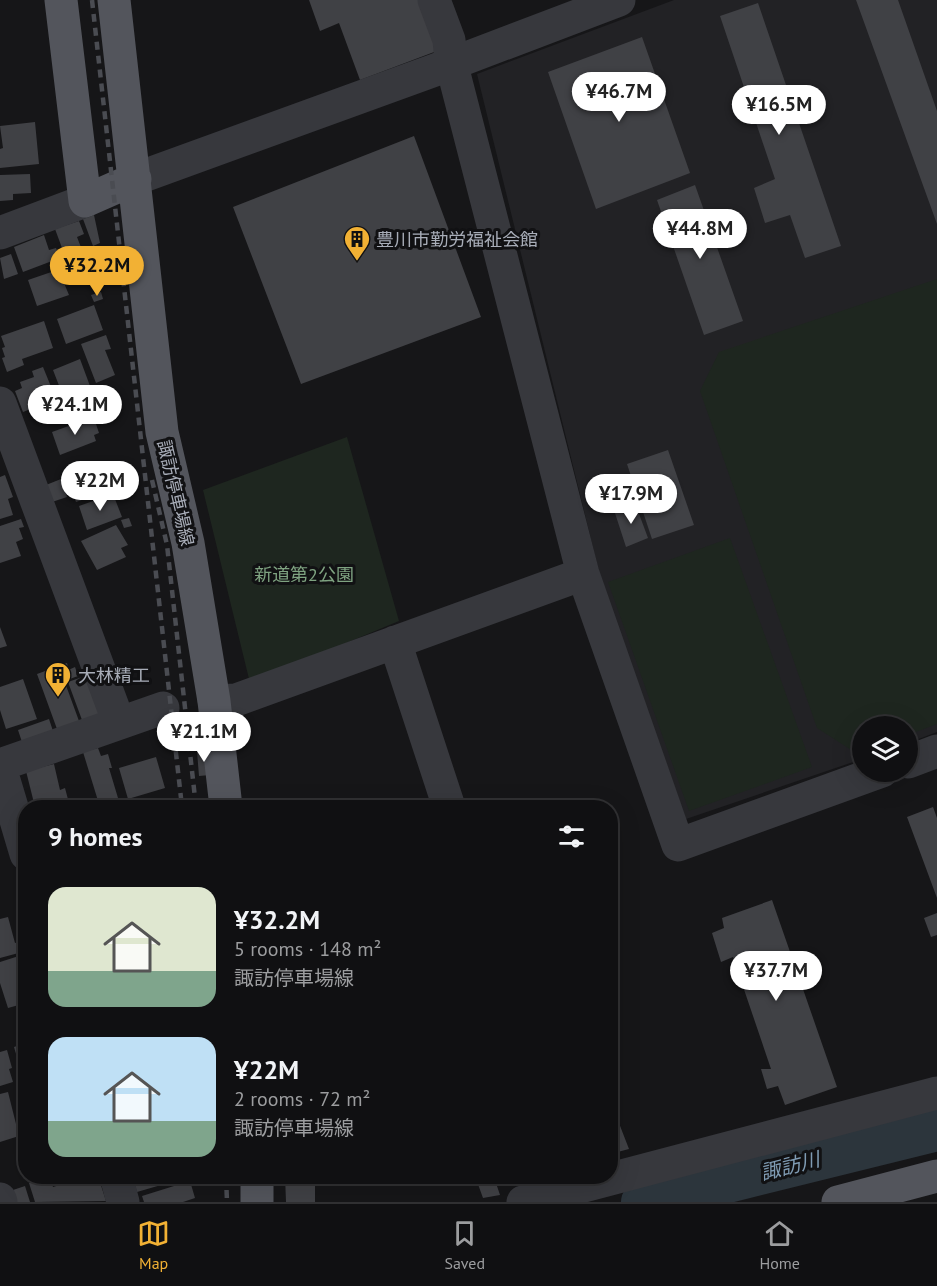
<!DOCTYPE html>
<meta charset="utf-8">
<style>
body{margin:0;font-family:"PT Sans","Noto Sans JP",sans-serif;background:#19191b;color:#f1f3f6;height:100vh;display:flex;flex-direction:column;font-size:22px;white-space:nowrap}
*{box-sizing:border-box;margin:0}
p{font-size:20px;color:#9c9d9f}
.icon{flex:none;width:33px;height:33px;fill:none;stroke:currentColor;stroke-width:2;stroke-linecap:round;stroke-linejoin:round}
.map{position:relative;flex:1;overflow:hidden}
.drawer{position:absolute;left:18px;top:800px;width:600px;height:384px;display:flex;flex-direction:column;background:#101012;border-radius:24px;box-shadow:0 6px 24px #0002,0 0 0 2px #303032}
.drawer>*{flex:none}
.buttons{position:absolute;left:852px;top:716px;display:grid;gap:12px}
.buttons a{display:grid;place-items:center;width:66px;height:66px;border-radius:50%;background:#101012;box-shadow:0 6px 24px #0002,0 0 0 2px #303032;font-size:30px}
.price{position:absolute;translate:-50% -51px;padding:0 14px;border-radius:21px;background:#fff;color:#222;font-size:20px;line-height:39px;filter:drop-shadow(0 2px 3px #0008)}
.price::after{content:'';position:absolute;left:50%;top:36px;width:18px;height:14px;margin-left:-9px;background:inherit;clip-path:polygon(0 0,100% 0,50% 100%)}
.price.selected{background:#f2b134;color:#111}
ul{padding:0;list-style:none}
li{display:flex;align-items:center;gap:18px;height:150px;padding:0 30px}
li span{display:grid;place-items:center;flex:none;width:168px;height:120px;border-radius:18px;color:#555}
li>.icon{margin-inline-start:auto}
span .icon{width:72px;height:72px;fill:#fffc;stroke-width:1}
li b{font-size:26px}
h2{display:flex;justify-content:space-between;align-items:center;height:72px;padding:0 30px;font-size:26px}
.dock{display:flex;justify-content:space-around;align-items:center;height:84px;border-top:2px solid #303032;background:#101012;font-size:16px;color:#9c9d9f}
.dock a{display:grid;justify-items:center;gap:3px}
.dock .selected{color:#f2b134}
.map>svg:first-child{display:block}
</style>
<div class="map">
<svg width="937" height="1202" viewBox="0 0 937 1202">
<rect width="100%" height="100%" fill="#161618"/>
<!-- built -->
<path fill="#222225" d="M674,0H937V732L908,743V726H862V759L686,819L600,576L477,74Z"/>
<!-- green -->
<path fill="#1e261f" d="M937,279V724L908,735V726H862V751L856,753L817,728L700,391L719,352Z
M347,437L399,621L250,683L203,490Z
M730,538L812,767L689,811L608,582Z"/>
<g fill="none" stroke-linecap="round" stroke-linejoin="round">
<!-- river -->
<path stroke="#2c353c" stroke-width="44" d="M643,1202L937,1129"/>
</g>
<!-- building -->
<path fill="#404145" d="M309,0H423L442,49L360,80L339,23L320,31Z
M856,0H898L937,111V224Z
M758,3L841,246L805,258L790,215L765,223L754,188L775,179L720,16Z
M642,37L690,173L596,209L548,72Z
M35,122L39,164L0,168V149L3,148L0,126Z
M414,136L481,317L301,384L233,207Z
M30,174L31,193L13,194V200L0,201V175Z
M695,185L743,321L704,335L657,200Z
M94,215L100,243L93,246L83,219Z
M79,221L84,234L77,237L82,250L65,256L55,229Z
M44,235L49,250L56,248L60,258L23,272L14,247Z
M11,254L18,274L4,279L0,258Z
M66,267L70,281L64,283L69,295L37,306L28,280Z
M101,292L103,299L94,302L91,295Z
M94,305L103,330L66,344L57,319Z
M44,321L53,348L22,359L24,365L7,372L2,358L5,357L2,348L5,347L1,336Z
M106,335L111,349L105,350L115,375L96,383L81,344Z
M80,359L90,386L63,396L53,370Z
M43,367L56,399L23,412L15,391L22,388L20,382L34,377L32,371Z
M88,419L90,423L95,421L99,433L94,435L96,441L60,455L52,432Z
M668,450L694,525L652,539L627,464Z
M99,466L103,468L110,487L108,491L76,502L67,477Z
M5,475L13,497L8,499L13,515L0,519V477Z
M61,479L67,497L52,502L46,485Z
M113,494L122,517L87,530L79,506Z
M635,503L648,538L626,547L614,510Z
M129,518L132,526L124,528L121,520Z
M21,519L24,527L19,528L23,539L16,542L21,556L0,563V526Z
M116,525L128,545L121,548L126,557L97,570L81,541Z
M0,627L7,646L0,648Z
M67,663L68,667L60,669L79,721L57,729L37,674Z
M75,667L78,676L67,680L64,672Z
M91,674L103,713L82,720L68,682Z
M23,679L37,719L6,729L0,710V687Z
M49,719L53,731L22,742L18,730Z
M98,748L101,756L108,754L112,768H109L118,798L99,804L83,752Z
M208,750L210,775L199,776L197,751Z
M156,757L165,788L128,799L119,768Z
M54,764L60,790L65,788L70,807H35L26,771Z
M154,798L156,807H124V806Z
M933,807L937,818V898L907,817Z
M772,900L837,1087L785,1105L778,1086L767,1089L761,1069H771L733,957L721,962L712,933L724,928L722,918Z
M937,913V935L931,937L924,918Z
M8,917L15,943L26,940V951L0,958V919Z
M22,955L26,965V1003L8,1008L0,983V962Z
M26,1043V1080L24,1081L14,1047Z
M7,1050L12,1068L9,1069L13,1082L0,1086V1052Z
M8,1092L19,1136L0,1142V1094Z
M610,1100L629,1149L610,1154Z
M86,1176H98L106,1201L35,1202L29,1183L51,1181L53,1187L63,1184L62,1179L70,1177L71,1180Z
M132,1176H159L161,1185L137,1192Z
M170,1176H199V1177L172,1183Z
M285,1176H315V1202H286Z
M475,1176H507L508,1179L496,1183L500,1195L483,1198Z
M190,1181L195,1198L183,1202H144L142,1196Z
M25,1186L30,1202H10L7,1192Z"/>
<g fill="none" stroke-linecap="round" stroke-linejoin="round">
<!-- minor -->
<path stroke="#37383d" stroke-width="33" d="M434,0L449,40L451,62L583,574L678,845L882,771
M135,179L435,70L619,0
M0,233L85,201
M0,403L119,723
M395,642L449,807
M214,701L236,700L583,574
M908,762L937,751
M0,765L163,708
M0,767L26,854
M116,1176L123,1202
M0,1199L1,1202
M523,1202L937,1093"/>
<!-- major -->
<path stroke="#53555c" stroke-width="33" d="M61,0L85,201L135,179
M114,0L162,432L188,543L214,701L226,807
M257,1176V1202
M838,1202L937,1176"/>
<!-- rail -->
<path stroke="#4a4c52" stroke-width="4.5" stroke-dasharray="8 6" stroke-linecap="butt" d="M92,0L182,807
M152,480L167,545L196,807
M226,1176L227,1202"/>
</g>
<!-- icons -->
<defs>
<g id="building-pin" transform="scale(1.35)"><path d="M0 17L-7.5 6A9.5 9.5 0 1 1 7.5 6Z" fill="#f2b134" stroke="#111113"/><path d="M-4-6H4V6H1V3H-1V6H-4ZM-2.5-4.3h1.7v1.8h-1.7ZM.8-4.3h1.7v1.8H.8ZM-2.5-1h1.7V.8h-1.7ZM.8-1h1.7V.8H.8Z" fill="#111"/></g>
</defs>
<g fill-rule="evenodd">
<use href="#building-pin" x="357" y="239"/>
<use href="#building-pin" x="58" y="675"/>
</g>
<g text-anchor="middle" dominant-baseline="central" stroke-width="6" stroke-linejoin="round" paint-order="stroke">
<!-- poi labels -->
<g font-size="18" fill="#a8adb8" stroke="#111113" text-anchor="start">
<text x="376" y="239">豊川市勤労福祉会館</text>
<text x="78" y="675">大林精工</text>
</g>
<!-- street labels -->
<g font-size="18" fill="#a8adb8" stroke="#111113">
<text transform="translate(176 493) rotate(77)">諏訪停車場線</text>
</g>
<!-- park labels -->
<g font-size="18" fill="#7fa381" stroke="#111113">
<text x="304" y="574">新道第2公園</text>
</g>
<!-- water labels -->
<g font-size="20" font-style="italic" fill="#7f9bb3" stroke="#111113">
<text transform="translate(790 1166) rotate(-14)">諏訪川</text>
</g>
</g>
</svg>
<div class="buttons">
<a><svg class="icon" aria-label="layers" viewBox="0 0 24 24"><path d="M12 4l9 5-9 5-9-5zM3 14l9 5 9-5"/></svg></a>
</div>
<b class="price" style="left:619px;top:123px">¥46.7M</b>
<b class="price" style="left:779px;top:136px">¥16.5M</b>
<b class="price" style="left:700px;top:260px">¥44.8M</b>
<b class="price selected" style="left:97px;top:297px">¥32.2M</b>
<b class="price" style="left:75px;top:436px">¥24.1M</b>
<b class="price" style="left:100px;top:512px">¥22M</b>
<b class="price" style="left:631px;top:525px">¥17.9M</b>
<b class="price" style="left:204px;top:763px">¥21.1M</b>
<b class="price" style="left:776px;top:1002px">¥37.7M</b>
<section class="drawer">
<h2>9 homes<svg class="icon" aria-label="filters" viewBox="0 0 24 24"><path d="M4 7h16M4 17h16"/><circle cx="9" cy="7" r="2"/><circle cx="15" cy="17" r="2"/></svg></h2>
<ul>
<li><span style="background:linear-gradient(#dfe7d0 70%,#7fa58c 0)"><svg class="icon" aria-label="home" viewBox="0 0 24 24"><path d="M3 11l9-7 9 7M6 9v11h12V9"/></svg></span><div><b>¥32.2M</b><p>5 rooms · 148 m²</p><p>諏訪停車場線</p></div></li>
<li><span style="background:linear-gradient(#bfe0f5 70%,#7fa58c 0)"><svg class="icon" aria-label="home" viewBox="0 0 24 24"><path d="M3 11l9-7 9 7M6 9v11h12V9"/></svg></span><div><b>¥22M</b><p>2 rooms · 72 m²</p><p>諏訪停車場線</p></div></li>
</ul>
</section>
</div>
<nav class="dock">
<a class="selected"><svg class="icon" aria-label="map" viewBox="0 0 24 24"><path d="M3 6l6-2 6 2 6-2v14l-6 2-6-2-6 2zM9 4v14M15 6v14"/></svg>Map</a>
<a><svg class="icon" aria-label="saved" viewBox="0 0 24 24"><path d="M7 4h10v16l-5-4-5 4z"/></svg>Saved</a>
<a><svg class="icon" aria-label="home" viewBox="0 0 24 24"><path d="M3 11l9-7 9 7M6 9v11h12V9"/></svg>Home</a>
</nav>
